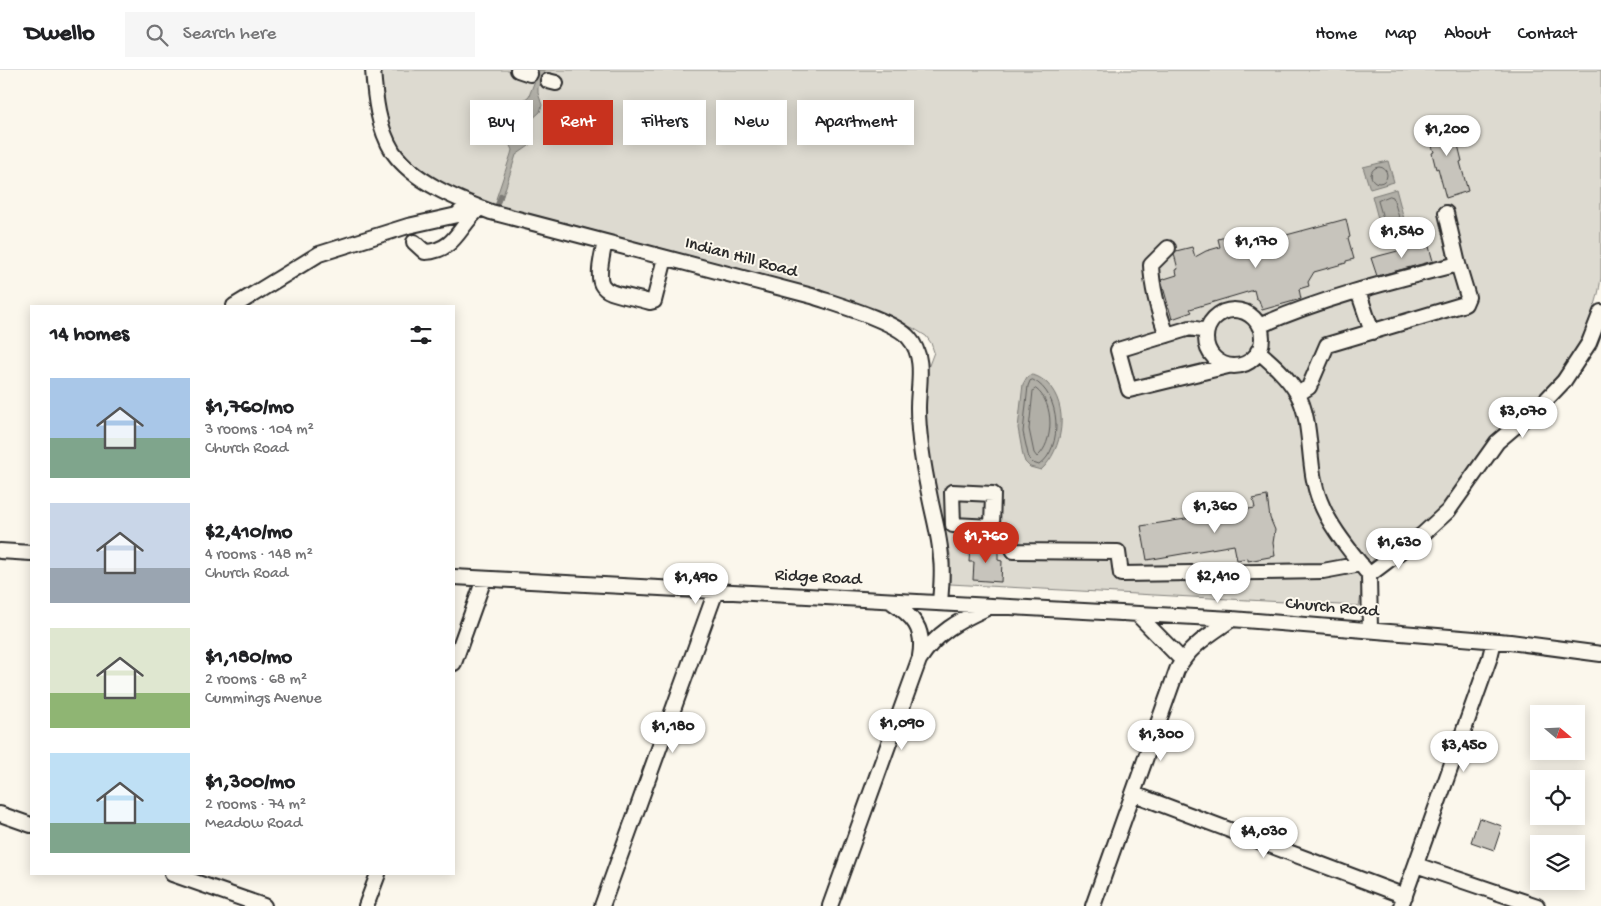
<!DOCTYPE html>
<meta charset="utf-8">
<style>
body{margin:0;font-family:"Gochi Hand",sans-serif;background:#f6f6f6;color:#202124;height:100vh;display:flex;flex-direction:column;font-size:19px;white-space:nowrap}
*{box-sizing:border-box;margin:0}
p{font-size:16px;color:#757577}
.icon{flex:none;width:28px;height:28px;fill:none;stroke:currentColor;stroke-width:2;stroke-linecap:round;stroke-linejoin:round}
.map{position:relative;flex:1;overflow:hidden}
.drawer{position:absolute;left:30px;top:235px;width:425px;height:570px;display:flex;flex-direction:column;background:#fff;border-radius:0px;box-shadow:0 2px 12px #0003}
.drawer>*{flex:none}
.hud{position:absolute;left:470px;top:30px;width:475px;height:45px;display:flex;gap:10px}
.needle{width:32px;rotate:109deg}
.controls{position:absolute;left:1530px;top:635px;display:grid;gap:10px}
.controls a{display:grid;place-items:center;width:55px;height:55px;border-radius:0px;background:#fff;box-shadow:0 2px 12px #0003;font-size:25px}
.price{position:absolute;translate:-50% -42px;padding:0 11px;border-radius:18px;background:#fff;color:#222;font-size:16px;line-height:32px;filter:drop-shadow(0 1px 2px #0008)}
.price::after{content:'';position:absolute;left:50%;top:30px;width:15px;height:11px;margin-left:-8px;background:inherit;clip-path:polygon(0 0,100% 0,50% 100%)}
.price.on{background:#c8321e;color:#fff}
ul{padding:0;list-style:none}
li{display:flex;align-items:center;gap:15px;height:125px;padding:0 20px}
li span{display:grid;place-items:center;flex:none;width:140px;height:100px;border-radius:0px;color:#555}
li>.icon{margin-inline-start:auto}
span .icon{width:60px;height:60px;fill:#fffc;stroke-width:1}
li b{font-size:21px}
h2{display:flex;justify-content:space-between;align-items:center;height:60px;padding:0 20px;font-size:21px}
.chip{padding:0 18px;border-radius:0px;background:#fff;box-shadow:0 2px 12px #0003;font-size:18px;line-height:45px}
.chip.on{background:#c8321e;color:#fff}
header{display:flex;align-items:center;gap:30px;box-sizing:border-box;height:70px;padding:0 25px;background:#fff;border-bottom:1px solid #e0e0e0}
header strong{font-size:24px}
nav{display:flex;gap:28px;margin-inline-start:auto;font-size:18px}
.search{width:350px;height:45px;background:#f6f6f6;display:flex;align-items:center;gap:12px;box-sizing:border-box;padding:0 18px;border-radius:0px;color:#757577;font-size:19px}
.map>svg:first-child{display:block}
</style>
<header>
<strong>Dwello</strong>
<div class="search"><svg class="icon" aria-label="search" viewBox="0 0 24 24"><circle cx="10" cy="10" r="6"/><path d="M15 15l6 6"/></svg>Search here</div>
<nav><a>Home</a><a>Map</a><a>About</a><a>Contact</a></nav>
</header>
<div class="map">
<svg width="1601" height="836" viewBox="0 0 1601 836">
<rect width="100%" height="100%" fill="#fbf7ec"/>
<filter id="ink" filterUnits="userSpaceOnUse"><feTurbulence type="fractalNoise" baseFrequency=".02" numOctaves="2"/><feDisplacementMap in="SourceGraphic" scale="10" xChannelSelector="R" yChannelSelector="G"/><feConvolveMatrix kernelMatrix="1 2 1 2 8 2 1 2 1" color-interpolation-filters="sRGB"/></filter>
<g filter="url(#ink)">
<!-- green -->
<path fill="#dddad0" stroke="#84827e" d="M379,0H1601V208C1594,260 1563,305 1525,340C1512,353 1497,361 1485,375C1465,399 1452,429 1429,451C1420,459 1409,469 1399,475C1389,481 1375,485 1368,496C1361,507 1362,524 1359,536L950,514V484L934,420L924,352L925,306L934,282L931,273L926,266L913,258L790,212L481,131C452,118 406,99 392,68C382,47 382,23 379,0Z"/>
<!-- water -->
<path fill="#b1afa7" stroke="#7b7a75" d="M539,0H545L538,18V23L542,35L540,42L530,51L528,57L529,76L516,85L502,129H496L511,84L512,80L507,69L509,65L518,63C525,52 517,45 519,34L529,26Z
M1388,91L1394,112L1370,119L1363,97Z
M1396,119L1404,149L1410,148L1415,165L1379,175L1374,158L1380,156L1372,126Z
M1030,305C1037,305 1042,309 1047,313C1070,336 1063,380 1041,400L1030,397L1025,392L1023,386L1018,358L1023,314L1027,307Z"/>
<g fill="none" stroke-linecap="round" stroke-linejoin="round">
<!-- shore -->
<path stroke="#61605d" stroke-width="1" d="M1371 105a8 8 0 1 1 16 0a8 8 0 1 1-16 0Z
M1390,126L1393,127L1400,151L1406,155L1408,160L1406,162L1384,168L1381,162L1385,155L1378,131Z
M1033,310C1061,323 1064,378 1039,395L1033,393L1029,389L1023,362L1028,316L1030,311Z
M1036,319C1055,333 1054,373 1037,387L1034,383L1029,359L1033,321Z"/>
<!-- stream -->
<path stroke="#7b7a75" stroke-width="4.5" d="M497,135L501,125"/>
</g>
<!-- building -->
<path fill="#c7c4bc" stroke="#2b2b2b" d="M1448,47L1456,76L1458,75L1462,91L1460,92L1468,121L1446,128L1438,98L1436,99L1432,83L1434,82L1425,54Z
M1346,149L1350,167L1348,168L1354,189L1346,191V193L1314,202L1308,212L1309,216L1299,219L1301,229L1262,240L1259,230L1256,228L1254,220L1190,239L1192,242L1172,249L1161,210L1177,205L1176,200L1178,199L1174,184L1176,181L1192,177L1195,187L1206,181L1220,177L1218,169L1237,164L1241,181L1255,176L1258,186L1282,179L1279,167Z
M1428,173L1433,191L1377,206L1371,188Z
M1267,426L1270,448L1275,460L1273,473L1275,486L1248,491V488L1237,490L1234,475L1147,490L1141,456L1255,438L1253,429Z
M970,476L998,478V490L1002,491L1001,512L973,510L974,492H969Z
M1479,748L1502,756L1494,780L1471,772Z"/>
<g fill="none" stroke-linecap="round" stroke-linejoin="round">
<!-- minor casing -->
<g stroke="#2b2b2b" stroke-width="18">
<path id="minor" d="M373,0C375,27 378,58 393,82C414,112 457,129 491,142L812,226C835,234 895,251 909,268C926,287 918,315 918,338C918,368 924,399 930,428C934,448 940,468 941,488C943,503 941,518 940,533
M518,0L530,4
M548,11L556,13
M414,172L425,182C456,181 459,155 480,138
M605,172C592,228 602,219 650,232L654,231L665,188
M1358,221L1372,262
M234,236L319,184L408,156L457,145L469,133
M1206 268a28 28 0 1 1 56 0a28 28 0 1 1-56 0Z
M1259,256C1322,228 1391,211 1458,194
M1207,261L1190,258L1118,280L1129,320L1228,296
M1167,265C1158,241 1152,220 1151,195L1168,178
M1258,281C1273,294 1287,306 1297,323C1314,353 1306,397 1320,431C1330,457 1349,479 1366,501
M1298,324L1309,317L1327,275L1465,234L1468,227L1458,194L1446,143
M992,457L993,424L952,422L953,455L992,457L1005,464L1014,481L1118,482L1121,504L1323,501L1361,494
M0,481L31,483
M1369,505L1422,465L1448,441L1497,372L1545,331L1564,311L1589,273L1601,242
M1369,505L1370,560
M454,507L1232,549L1510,572L1601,584
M890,531C913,546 925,558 920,586
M1137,544L1182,590
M454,593L484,509
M1134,724L1405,826
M0,744L31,755
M1416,795L1537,836
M172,804L264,836
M366,836L378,804
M602,836L716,521
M830,836L919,590C937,562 958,551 987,538
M1093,836L1177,600C1189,576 1211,564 1232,549
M1401,836L1490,587L1494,571"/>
</g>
<!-- minor -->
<use href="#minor" stroke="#fbf7ec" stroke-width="14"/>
</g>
</g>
<g text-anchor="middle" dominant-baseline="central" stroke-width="4" stroke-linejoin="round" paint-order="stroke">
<!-- street labels -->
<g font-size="18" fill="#2b2b2b" stroke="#fbf7ec">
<text transform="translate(741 188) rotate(15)">Indian Hill Road</text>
<text transform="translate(818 508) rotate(3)">Ridge Road</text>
<text transform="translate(1332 538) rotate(5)">Church Road</text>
</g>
</g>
</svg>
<div class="controls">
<a><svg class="needle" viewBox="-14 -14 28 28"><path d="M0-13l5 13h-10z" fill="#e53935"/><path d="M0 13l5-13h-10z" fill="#757577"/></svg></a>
<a><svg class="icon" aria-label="locate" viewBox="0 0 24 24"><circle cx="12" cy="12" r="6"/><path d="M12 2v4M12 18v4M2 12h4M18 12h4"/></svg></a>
<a><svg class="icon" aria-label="layers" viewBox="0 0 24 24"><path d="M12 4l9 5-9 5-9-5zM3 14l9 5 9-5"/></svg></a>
</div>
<b class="price" style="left:1447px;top:87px">$1,200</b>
<b class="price" style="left:1402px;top:189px">$1,540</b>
<b class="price" style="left:1256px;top:199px">$1,170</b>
<b class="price" style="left:1523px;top:369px">$3,070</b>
<b class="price" style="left:1215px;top:464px">$1,360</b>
<b class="price on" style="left:986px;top:494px">$1,760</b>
<b class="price" style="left:1399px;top:500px">$1,630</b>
<b class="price" style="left:1218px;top:534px">$2,410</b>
<b class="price" style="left:696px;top:535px">$1,490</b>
<b class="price" style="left:902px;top:681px">$1,090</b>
<b class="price" style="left:673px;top:684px">$1,180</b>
<b class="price" style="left:1161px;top:692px">$1,300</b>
<b class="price" style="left:1464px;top:703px">$3,450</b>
<b class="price" style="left:1264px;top:789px">$4,030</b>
<div class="hud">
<a class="chip">Buy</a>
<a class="chip on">Rent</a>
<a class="chip">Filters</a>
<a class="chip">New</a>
<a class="chip">Apartment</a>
</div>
<section class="drawer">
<h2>14 homes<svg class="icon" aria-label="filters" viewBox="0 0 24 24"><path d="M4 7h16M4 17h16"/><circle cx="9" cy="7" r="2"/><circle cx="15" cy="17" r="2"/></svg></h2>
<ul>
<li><span style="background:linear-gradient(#a9c7e8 60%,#7fa58c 0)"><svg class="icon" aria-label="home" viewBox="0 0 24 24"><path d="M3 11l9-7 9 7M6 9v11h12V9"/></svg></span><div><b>$1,760/mo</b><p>3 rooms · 104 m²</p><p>Church Road</p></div></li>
<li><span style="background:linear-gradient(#c9d6e8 65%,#9aa5b1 0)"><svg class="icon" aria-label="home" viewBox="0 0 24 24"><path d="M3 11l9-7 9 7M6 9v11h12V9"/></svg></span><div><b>$2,410/mo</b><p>4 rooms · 148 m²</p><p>Church Road</p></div></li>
<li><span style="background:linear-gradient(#dfe7d0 65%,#8fb573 0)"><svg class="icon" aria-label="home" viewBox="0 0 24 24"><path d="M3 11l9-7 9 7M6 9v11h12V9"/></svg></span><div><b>$1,180/mo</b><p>2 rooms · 68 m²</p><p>Cummings Avenue</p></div></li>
<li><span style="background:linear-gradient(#bfe0f5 70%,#7fa58c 0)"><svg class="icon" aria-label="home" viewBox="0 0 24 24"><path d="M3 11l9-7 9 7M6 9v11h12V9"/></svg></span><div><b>$1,300/mo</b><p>2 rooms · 74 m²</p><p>Meadow Road</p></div></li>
</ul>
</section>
</div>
